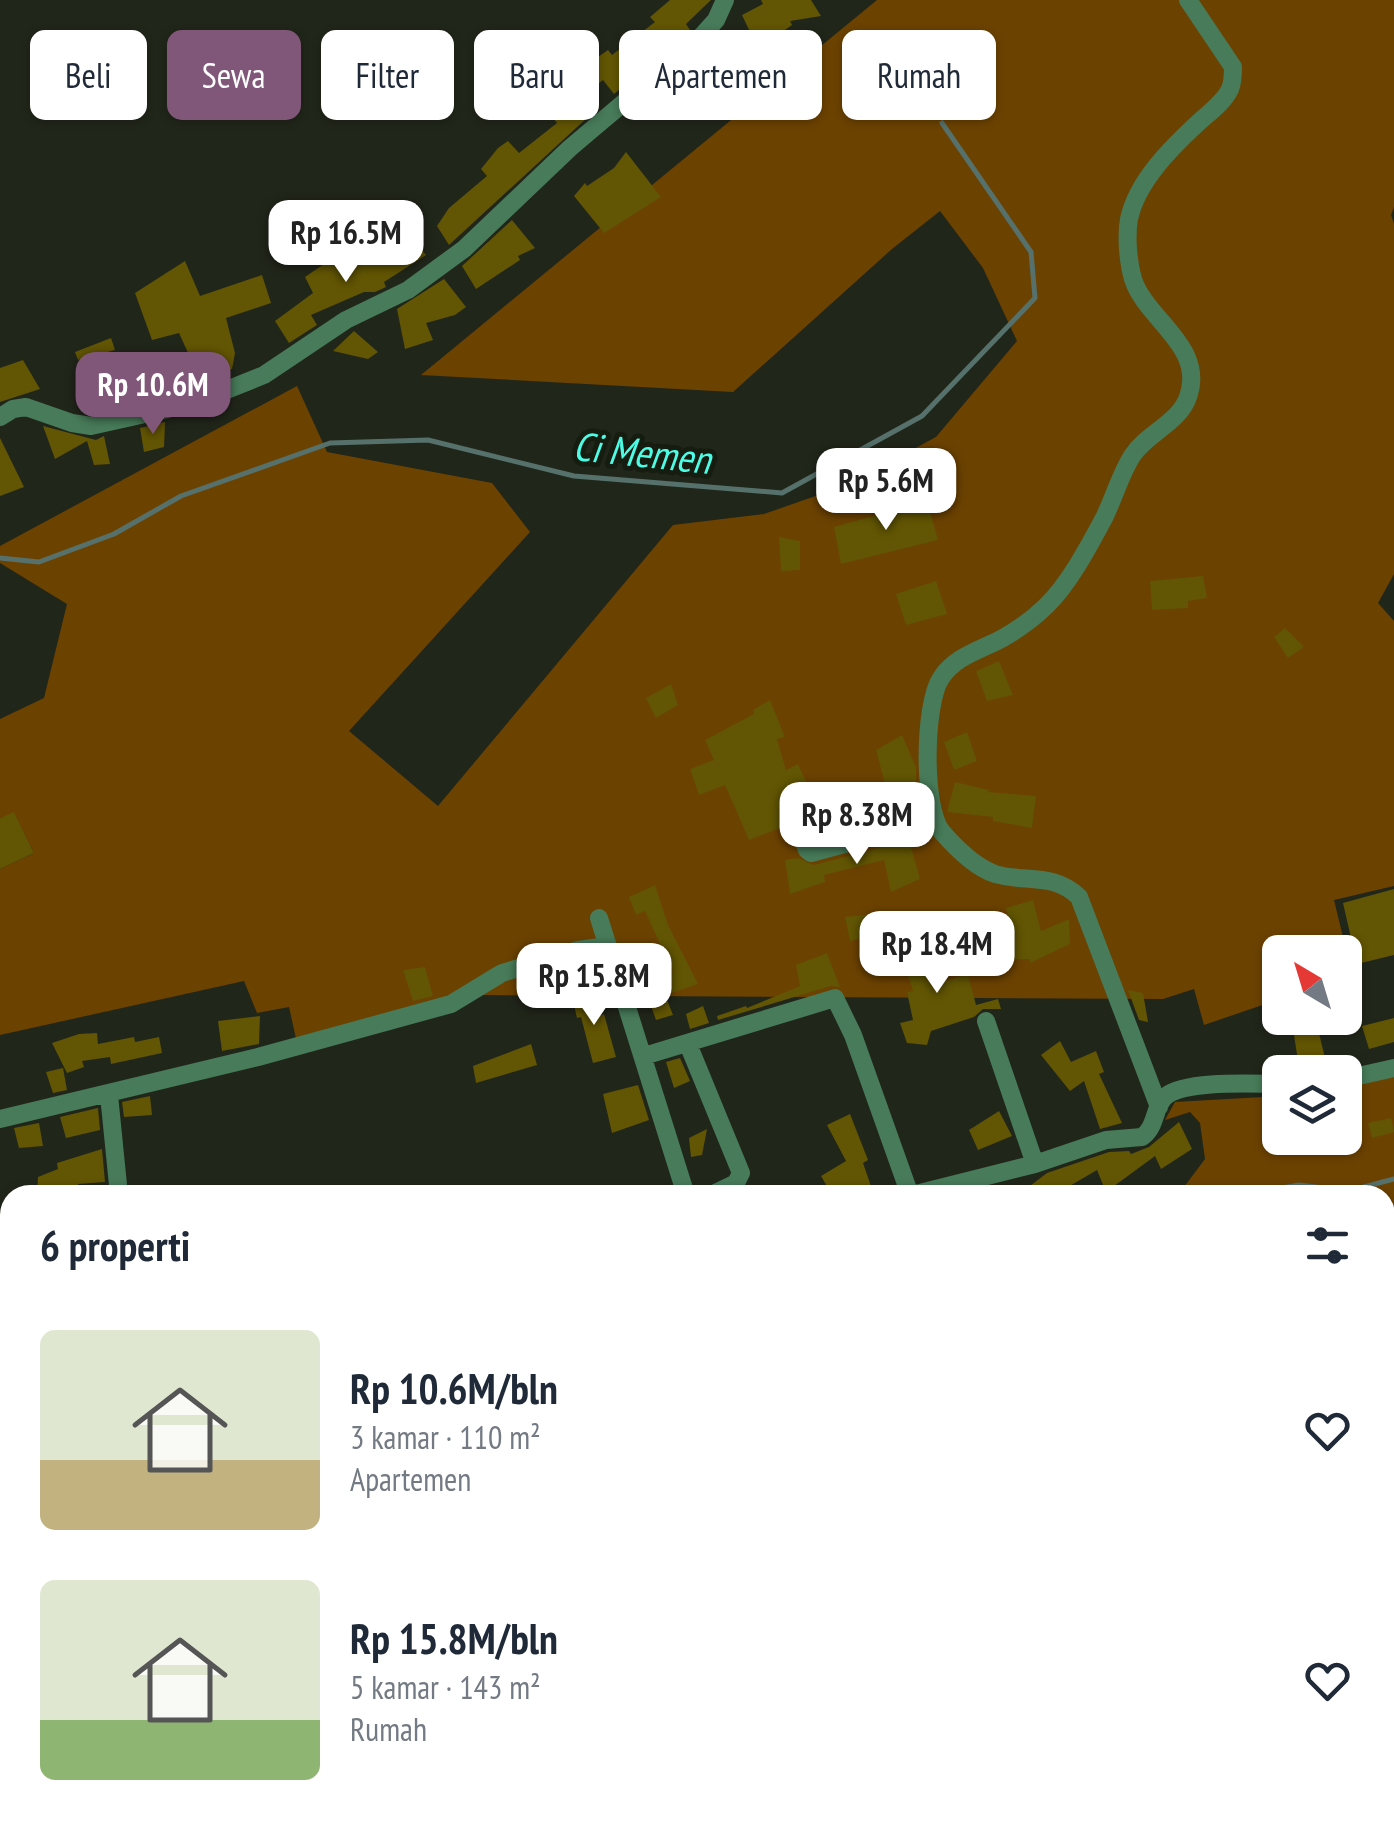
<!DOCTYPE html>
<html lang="id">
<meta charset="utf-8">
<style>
body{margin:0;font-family:"PT Sans Narrow",sans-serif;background:#f2f2f3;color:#1f2937;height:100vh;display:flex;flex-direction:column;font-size:38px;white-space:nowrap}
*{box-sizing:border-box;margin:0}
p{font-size:32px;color:#747a83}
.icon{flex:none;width:55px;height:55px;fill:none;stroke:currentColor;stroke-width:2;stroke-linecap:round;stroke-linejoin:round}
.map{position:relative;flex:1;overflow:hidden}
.drawer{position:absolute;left:0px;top:1185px;width:1395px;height:640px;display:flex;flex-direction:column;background:#fff;border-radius:30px 30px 0 0;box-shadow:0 2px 8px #0004}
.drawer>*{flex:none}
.banner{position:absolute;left:30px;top:30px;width:1335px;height:90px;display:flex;gap:20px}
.needle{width:65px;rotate:322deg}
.tools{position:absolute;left:1262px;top:935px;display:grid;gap:20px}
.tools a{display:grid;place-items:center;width:100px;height:100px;border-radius:15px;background:#fff;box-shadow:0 2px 8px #0004;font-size:50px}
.price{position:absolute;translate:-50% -85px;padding:0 22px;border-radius:20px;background:#fff;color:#222;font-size:32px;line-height:65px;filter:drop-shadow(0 2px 5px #0008)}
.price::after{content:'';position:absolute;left:50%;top:60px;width:30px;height:22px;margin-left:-15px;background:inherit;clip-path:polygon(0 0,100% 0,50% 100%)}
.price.current{background:#815779;color:#fff}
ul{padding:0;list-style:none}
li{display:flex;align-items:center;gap:30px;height:250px;padding:0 40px}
li span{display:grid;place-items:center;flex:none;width:280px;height:200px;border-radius:15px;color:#555}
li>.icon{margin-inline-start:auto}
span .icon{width:120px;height:120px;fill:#fffc;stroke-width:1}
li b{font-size:42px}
h2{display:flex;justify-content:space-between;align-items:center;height:120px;padding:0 40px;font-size:42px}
.pill{padding:0 35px;border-radius:15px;background:#fff;box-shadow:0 2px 8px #0004;font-size:35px;line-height:90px}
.pill.current{background:#815779;color:#fff}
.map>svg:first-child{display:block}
</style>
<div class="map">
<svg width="1394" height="1825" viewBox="0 0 1394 1825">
<rect width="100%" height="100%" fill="#21261a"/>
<!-- forest -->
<path fill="#6c4200" d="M877,0H1394V207L1391,215L1394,224V574L1378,603L1394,621V886L1334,900L1352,974L1345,977V952H1280V999L1204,1025L1194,989L1163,999L483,995L297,1043L289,1007L257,1013L244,981L0,1035V869L34,853L14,813L0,818V719L44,698L67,604L0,563V546L297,386L327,452L492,483L530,532L349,731L438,806L673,525L764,514L847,485L936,437L1017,341L983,268L940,211L892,249L733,392L421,375Z
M1394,1075V1386L1385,1389V1195H1178L1205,1159L1200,1123L1190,1112L1165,1120L1175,1102L1280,1096V1138H1345V1085Z
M10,1662V1737L0,1738V1665Z"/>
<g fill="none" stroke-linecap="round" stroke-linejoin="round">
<!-- stream -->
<path stroke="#56716b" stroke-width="5" d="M0,558L39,562L114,534L181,496L330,443L428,440L574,476L782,493L922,416L1035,298L1031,252L942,123
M1241,1195L1299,1185L1349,1191L1394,1179
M0,1716L10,1710"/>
</g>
<!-- building -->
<path fill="#625503" d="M670,0H711L686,24L690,30L614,94L603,80L590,90L575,73L608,50L612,55L655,22L650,17Z
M761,0H811L821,16L790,21L792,25L758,49L742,15L763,4Z
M580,102L589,116L449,245L437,226L449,208L487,176L481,169L498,148L508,141L519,153L557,123L554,119Z
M626,152L661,197L604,233L574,196L585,183L587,186L614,168Z
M512,220L535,248L518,256L520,260L476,289L462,266Z
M409,233L426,255L384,282L386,287L375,292H364L311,315L317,325L289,343L275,321L313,293L305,277L337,255L342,263L397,265L384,247Z
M185,261L200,296L262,275L271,303L226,318L235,353L232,369L194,379L193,368L179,371L176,358L189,355L179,333L152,340L135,293Z
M444,279L466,307L455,315L426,323L433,340L405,349L397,309Z
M354,331L378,352L368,359L333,351Z
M111,338L115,350L78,360L75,352Z
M23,360L40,389L0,402V368Z
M143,366L146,401L86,413L80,395L121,389L110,374Z
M165,422L164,447L144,452L140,428Z
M43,426L96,440L104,436L110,464L94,465L87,441L55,459Z
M0,438L24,487L0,496Z
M927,501L938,540L841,564L834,527Z
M779,537L800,541V570L781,571Z
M1203,576L1207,598L1188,601V608L1152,610L1150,581Z
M936,581L947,614L906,625L896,594Z
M1285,628L1304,647L1288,658L1274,637Z
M999,661L1013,695L987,701L976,671Z
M671,684L678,705L656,718L646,698Z
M770,700L785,737L777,739L786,770L798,764L818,807L804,811L793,823L749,840L725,785L699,795L690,769L714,760L705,740L754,714L753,710Z
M967,732L977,761L954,770L944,742Z
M902,735L916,767V782L887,792L876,750Z
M955,782L989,790L988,792L1036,796L1032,828L993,821V817L947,812Z
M14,812L34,853L0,869V818Z
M909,840L920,879L891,892L884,860L824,875L825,882L790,894L785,860L798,858L814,865Z
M655,885L668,925L698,984L665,995L673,1015L656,1020L644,986L673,973L645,911L636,915L629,897Z
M1394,889V955L1357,964L1343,903Z
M1033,900L1041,931L1069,919L1070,944L1030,963V959H999L995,943L1014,938L1006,908Z
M882,913L883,934L850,941L845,917Z
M942,946L946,981L968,974L976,1005L998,999L1001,1009H983L974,1017L931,1031L927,1045L907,1043L900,1023L913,1020L907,992L913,991L901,954Z
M827,953L840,987L831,986L718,1020L717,1016L746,1006L747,1008L800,986L796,965Z
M425,967L433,996L413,1001L403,970Z
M588,988L594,1018L604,1014L616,1057L593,1063L581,1017L577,1018L571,992Z
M1128,990L1143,993L1148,1022L1139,1020Z
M703,1006L709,1023L690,1029L686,1014Z
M260,1016L259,1044L222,1051L218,1021Z
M1394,1018V1042L1369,1049L1362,1026Z
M1318,1029L1325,1058L1298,1061L1294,1035Z
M97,1033L98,1044L134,1037L135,1042L159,1037L162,1053L111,1064L110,1057L82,1061L84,1067L67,1073L52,1043L79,1034Z
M1060,1041L1071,1062L1096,1051L1104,1072L1099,1074L1122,1123L1100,1129L1084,1081L1070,1091L1041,1055Z
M531,1044L537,1065L476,1083L473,1066Z
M680,1058L690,1081L674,1088L666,1062Z
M63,1068L67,1090L53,1093L46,1072Z
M638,1085L649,1120L612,1133L603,1094Z
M150,1096L152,1115L124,1117L122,1102Z
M98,1108L100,1130L66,1138L60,1117Z
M999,1111L1012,1136L978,1150L969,1130Z
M850,1114L868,1160L863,1163L873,1192L859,1195L856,1186L840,1195H832L821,1176L846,1161L827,1125Z
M1391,1118L1394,1132L1372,1138L1368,1123Z
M1179,1122L1192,1149L1161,1169L1155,1156L1106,1192L1097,1170L1056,1194L1053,1185L1040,1195H1018L1047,1173L1109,1152L1129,1151L1131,1154L1149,1147Z
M39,1123L43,1146L19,1148L14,1128Z
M707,1129L702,1155L691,1157L689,1138Z
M102,1149L105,1182L78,1184L81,1195H37L38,1177L58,1169L57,1163Z"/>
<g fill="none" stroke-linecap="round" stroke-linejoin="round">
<!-- minor -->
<path stroke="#477b59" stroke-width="18" d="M0,417L13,409L26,407L72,423L91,426L194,403L264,375L346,320L408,290L464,249L570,148L699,39L716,20L725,0
M877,805L807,823L801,833L807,850L811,853L934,820
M599,918L686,1195
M986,1021L1035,1164
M688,1044L741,1173L736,1183L711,1195
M644,1056L835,998L853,1035L910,1195
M1345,1079L1394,1068
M109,1095L119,1195
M1159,1107L1079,897C1053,872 1025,883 995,874C975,867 955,847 942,832C922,808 924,703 941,678C955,656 981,650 1003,638C1017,630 1034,618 1046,606C1069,584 1089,546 1104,518C1114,498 1120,475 1132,456C1147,433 1179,423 1188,397C1206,346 1146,320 1133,279C1128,262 1126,236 1129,219C1137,181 1172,147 1199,122C1210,112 1224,102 1230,89C1233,82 1233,75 1233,67L1188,0
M0,1119L258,1057L451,1004L502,973L578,950L607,946
M912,1195L1035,1164L1106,1140L1142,1137C1157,1127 1153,1107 1166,1096C1186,1080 1254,1084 1280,1084
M8,1338L10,1337
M0,1470L10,1509
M1385,1535L1394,1534
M32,1815L33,1825
M288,1815L290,1825
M1111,1815L1114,1825"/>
</g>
<g text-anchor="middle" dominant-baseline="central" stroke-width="10" stroke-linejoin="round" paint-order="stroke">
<!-- water labels -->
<g font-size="40" font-style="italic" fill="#4dfce4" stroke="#171c11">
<text transform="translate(642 452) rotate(6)">Ci Memen</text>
</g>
</g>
</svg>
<div class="tools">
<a><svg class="needle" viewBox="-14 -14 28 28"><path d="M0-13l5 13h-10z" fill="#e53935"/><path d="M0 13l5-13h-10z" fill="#747a83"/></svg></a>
<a><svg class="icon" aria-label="layers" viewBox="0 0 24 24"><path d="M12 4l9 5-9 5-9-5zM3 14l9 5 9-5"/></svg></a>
</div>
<b class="price" style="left:346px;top:285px">Rp 16.5M</b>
<b class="price current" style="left:153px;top:437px">Rp 10.6M</b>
<b class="price" style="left:886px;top:533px">Rp 5.6M</b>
<b class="price" style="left:857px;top:867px">Rp 8.38M</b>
<b class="price" style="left:937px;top:996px">Rp 18.4M</b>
<b class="price" style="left:594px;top:1028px">Rp 15.8M</b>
<div class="banner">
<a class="pill">Beli</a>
<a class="pill current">Sewa</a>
<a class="pill">Filter</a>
<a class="pill">Baru</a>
<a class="pill">Apartemen</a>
<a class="pill">Rumah</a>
</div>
<section class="drawer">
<h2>6 properti<svg class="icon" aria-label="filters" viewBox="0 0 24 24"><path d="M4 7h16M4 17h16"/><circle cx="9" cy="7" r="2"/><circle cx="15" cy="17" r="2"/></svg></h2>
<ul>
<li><span style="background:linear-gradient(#dfe7d0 65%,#c2b280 0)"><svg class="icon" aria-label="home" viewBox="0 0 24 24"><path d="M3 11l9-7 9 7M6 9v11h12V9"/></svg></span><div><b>Rp 10.6M/bln</b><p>3 kamar · 110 m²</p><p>Apartemen</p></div><svg class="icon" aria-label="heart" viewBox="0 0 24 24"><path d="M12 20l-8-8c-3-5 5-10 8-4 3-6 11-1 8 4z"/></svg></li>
<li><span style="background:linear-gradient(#dfe7d0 70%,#8fb573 0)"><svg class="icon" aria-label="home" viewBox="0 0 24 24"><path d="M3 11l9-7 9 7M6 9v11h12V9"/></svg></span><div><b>Rp 15.8M/bln</b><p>5 kamar · 143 m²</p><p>Rumah</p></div><svg class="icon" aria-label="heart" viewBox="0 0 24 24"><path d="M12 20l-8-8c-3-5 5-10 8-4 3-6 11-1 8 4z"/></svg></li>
</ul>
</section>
</div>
